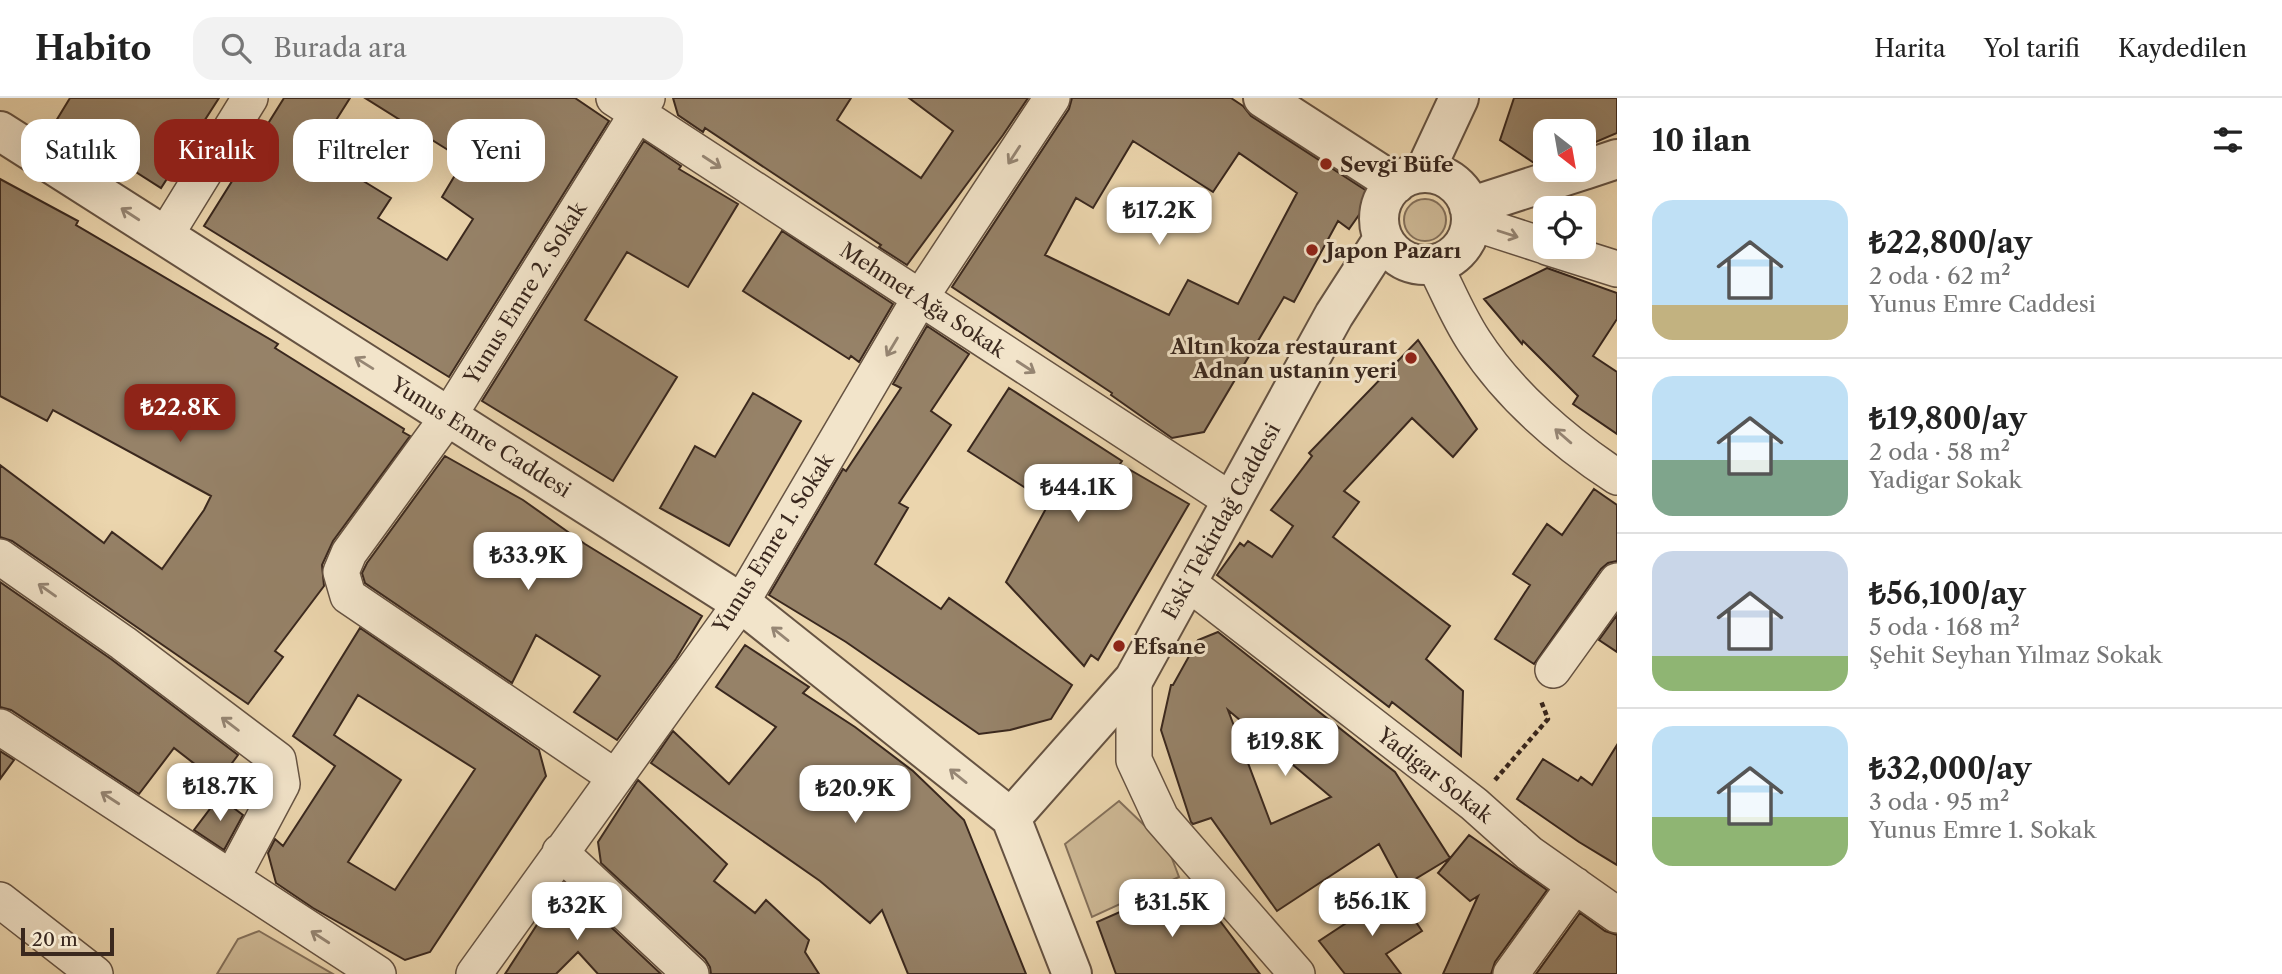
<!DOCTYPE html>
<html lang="tr">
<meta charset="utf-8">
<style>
body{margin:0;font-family:"Libre Caslon Text",serif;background:#f2f2f2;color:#222;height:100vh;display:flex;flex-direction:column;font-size:26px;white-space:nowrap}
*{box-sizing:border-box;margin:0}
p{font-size:23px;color:#767676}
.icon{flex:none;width:38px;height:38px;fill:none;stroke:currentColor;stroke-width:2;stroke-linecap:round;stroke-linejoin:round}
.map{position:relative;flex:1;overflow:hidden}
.details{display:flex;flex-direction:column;background:#fff;width:665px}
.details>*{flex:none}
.hud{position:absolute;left:21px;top:21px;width:665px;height:63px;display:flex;gap:14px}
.needle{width:46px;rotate:149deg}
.fabs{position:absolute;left:1533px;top:21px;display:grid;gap:14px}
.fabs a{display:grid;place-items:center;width:63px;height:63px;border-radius:14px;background:#fff;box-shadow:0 7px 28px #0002;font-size:35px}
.scale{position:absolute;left:21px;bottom:18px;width:93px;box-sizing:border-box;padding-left:7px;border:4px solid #3a281e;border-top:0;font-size:19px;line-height:24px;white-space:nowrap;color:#3a281e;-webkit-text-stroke:5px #f2e4ca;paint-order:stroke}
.price{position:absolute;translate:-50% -60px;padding:0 16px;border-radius:14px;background:#fff;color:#222;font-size:23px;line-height:46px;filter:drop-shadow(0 2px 4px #0008)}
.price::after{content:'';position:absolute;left:50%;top:42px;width:21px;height:16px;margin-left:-10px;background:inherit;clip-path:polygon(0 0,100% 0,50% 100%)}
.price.active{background:#8f2418;color:#fff}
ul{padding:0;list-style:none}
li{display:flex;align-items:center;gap:21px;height:175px;padding:0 35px}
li+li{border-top:2px solid #e0e0e0}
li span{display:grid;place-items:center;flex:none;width:196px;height:140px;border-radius:21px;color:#555}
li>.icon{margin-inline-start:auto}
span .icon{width:84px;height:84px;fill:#fffc;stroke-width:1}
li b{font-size:30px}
h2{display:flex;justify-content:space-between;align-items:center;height:84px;padding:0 35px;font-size:30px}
.tag{padding:0 24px;border-radius:21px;background:#fff;box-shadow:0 7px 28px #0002;font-size:24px;line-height:63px}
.tag.active{background:#8f2418;color:#fff}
header{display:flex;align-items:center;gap:42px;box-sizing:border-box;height:98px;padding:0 35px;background:#fff;border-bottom:2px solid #e0e0e0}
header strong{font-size:33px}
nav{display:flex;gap:38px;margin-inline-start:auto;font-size:24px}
.search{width:490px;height:63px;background:#f2f2f2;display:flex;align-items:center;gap:18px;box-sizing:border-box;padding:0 24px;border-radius:21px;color:#767676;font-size:26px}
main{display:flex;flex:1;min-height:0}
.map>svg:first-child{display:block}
</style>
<header>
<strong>Habito</strong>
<div class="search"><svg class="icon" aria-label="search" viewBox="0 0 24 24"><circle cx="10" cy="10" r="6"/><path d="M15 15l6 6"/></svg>Burada ara</div>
<nav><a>Harita</a><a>Yol tarifi</a><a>Kaydedilen</a></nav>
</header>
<main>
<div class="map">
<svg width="1617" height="876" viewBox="0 0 1617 876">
<rect width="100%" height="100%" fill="#ebd5ad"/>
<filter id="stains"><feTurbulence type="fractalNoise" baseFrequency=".00286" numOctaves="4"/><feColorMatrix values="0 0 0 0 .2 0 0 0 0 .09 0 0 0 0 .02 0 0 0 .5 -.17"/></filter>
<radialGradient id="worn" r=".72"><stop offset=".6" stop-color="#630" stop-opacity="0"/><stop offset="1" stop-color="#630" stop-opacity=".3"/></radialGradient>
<!-- green -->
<path fill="#cdb895" stroke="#84705a" stroke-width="2" d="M1404 122a21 21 0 1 1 42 0a21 21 0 1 1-42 0Z
M1119,703L1168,750L1179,779L1092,819L1065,746Z
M259,833L333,876H217L238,841Z"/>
<!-- building -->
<path fill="#968268" stroke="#3a281e" stroke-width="2" fill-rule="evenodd" d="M70,0H219L161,90L56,23Z
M284,0H350L316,54L391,100L378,120L447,162L473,121L442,99L464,62L365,0H575L609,23L449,279L204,128Z
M673,0H851L837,22L921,80L953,33L909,0H1028L1003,37L907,167L879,149L881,147L705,30L703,34L678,17Z
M1072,0H1231L1243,8L1251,18L1373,97L1349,131L1338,123L1294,204L1284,199L1204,334L1172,340L1111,297L1112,295L952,189L1069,11ZM1133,43L1213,94L1239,55L1297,95L1238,206L1188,182L1169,217L1045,157L1076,100L1093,110Z
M1514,0H1617V35L1584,49V33H1545V61L1534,65L1500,42Z
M644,43L681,68L679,71L738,106L688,189L627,154L585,222L677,279L613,383L482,303Z
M0,81L78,123L76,127L278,246L275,250L404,331L403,334L410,338L333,443L322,467L324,488L275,553L283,559L248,606L12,443L0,439V367L104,445L112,434L162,471L204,412L211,398L53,312L47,323L0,298Z
M782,133L893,206L859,264L851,258L849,261L743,193Z
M1547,170L1617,195V221L1593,258L1617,274V336L1573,306L1578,298L1523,243L1522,246L1484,201Z
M927,228L969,256L931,313L951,327L899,405L908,410L875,466L941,511L949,500L1072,587L1051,621L1010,632L979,636L846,544L769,497L843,371L846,373L901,290L893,286Z
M1418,242L1477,331L1453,359L1412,320L1344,393L1359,404L1333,439L1450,528L1426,561L1463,593L1461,658L1392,604L1389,609L1217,477L1240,445L1244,448L1248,443L1272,459L1293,428L1271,412L1312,358L1309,355Z
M1009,290L1122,363L1120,366L1189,406L1098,562L1091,557L1084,568L1006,484L1049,405L968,353Z
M753,295L801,323L729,448L660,410L695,348L715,359Z
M445,358L523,402L585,446L702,518L676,561L617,642L574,614L600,578L536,537L512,585L365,485L362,475L367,465Z
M1594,391L1617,407V463L1608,465L1601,471L1534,566L1495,541L1530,487L1513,476L1547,426L1562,437Z
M0,484L111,561L238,657L218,684L174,650L139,696L11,612L0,609Z
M1617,517V554L1599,542Z
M360,530L539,652L546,678L430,854L405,862L313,810L276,785L268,755L275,741L283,748L335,668L293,638ZM358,597L475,671L395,792L348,764L401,682L334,637Z
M1218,534L1395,674L1450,760L1402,789L1379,746L1277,813L1211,720L1193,726L1191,724L1161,632L1171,587H1173L1198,542ZM1228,612L1331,699L1271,726Z
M745,547L809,589L803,595L855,629L913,673L964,722L1026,876H908L882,812L870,825L820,783L651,665L673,633L729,686L776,629L716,589Z
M1617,647V767L1579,744L1517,701L1543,661L1578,683L1581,679L1592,687Z
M0,653L14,662L0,681Z
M638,682L727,766L714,783L755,815L766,802L809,842L805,854L819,876H711L710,869L705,861L601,765L598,744Z
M219,699L243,717L224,752L194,732Z
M1469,737L1547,792L1495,864L1491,876H1443L1478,798L1470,803L1438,775Z
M564,785L661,876H598L578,854L556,876H505Z
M1177,789L1211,811L1260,876H1116L1097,824Z
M1395,793L1422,833L1386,856L1401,876H1345L1319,843Z
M1580,815L1605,833L1617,837V876H1536Z"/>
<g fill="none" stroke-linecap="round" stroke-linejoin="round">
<!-- minor casing -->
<g stroke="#665342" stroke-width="38">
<path id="minor" d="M614,0L1232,403
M1471,124L1545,148
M165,138L250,0
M1547,149L1617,171
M1434,166C1447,191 1458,219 1474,243C1509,297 1564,344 1617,379
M0,459L123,545L278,662L282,686L232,780
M1187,484L1474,706L1529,755L1617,817
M1553,572L1617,483
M1134,581V662L1161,720L1297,876
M0,629L378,876
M615,679L348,498L341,474L349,455L448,319L647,0
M560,754L691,876
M0,802L95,876
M474,876L741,505L920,200L1052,0
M1511,876L1575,787"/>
</g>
<!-- tertiary casing -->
<g stroke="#665342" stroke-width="42">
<path id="tertiary" d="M1263,0L1396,86
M0,33L741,505L1011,720L1072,876
M1584,72L1617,61
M1424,75L1459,0
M1379 121a46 46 0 1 1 92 0a46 46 0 1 1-92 0Z
M1469,109L1584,72
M1011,720L1134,581L1334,217L1383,141"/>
</g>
<!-- path -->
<path stroke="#3a281e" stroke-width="4.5" stroke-dasharray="5 3.5" stroke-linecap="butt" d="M1495,682L1548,621L1541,603"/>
<!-- minor -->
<use href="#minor" stroke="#f2e4ca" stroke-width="35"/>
<!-- tertiary -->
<use href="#tertiary" stroke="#f2e4ca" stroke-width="38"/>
</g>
<!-- one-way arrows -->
<defs><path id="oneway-shaft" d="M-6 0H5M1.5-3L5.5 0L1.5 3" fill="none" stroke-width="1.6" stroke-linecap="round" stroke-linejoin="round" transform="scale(1.75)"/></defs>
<g stroke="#968674">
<use href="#oneway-shaft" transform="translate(1014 57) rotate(123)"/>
<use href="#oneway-shaft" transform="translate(712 64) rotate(33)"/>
<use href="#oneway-shaft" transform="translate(130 116) rotate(-147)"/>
<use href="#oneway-shaft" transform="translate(1508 136) rotate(18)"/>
<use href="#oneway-shaft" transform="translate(892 249) rotate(121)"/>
<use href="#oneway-shaft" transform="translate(364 265) rotate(-148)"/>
<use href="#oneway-shaft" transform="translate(1026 269) rotate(33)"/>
<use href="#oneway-shaft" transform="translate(1563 338) rotate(-139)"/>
<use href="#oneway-shaft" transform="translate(47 492) rotate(-145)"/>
<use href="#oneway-shaft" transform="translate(780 536) rotate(-141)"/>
<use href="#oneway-shaft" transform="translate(230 626) rotate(-143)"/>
<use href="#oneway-shaft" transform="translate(958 678) rotate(-141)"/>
<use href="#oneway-shaft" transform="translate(110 700) rotate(-147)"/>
<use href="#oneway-shaft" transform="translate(320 839) rotate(-147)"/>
</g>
<!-- markers -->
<g fill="#8f2418" stroke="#f2e4ca" stroke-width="2.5">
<circle cx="1326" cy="66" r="7"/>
<circle cx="1312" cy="152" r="7"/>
<circle cx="1411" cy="260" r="7"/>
<circle cx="1119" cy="548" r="7"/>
</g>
<g text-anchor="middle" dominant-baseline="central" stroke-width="6" stroke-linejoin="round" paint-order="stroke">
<!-- poi labels -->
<g font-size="21" font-weight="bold" fill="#3a281e" stroke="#f2e4ca" text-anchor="start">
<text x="1340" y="66">Sevgi Büfe</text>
<text x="1326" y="152">Japon Pazarı</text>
<text x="1397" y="248" text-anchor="end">Altın koza restaurant<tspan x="1397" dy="24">Adnan ustanın yeri</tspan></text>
<text x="1133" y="548">Efsane</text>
</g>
<!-- street labels -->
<g font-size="21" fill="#3a281e" stroke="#f2e4ca">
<text transform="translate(525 195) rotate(-58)">Yunus Emre 2. Sokak</text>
<text transform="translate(923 202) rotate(33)">Mehmet Ağa Sokak</text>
<text transform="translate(481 339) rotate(32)">Yunus Emre Caddesi</text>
<text transform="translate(1221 423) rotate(-61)">Eski Tekirdağ Caddesi</text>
<text transform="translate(773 445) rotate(-58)">Yunus Emre 1. Sokak</text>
<text transform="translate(1435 677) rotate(38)">Yadigar Sokak</text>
</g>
</g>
<rect width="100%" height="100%" filter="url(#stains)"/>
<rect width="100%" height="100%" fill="url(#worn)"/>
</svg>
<div class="fabs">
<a><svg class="needle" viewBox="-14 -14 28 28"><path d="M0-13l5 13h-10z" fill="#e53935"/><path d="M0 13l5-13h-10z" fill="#767676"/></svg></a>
<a><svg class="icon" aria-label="locate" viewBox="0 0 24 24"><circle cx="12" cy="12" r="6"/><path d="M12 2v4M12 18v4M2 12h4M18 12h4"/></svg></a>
</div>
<div class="scale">20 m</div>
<b class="price" style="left:1159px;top:149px">₺17.2K</b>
<b class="price active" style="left:180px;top:346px">₺22.8K</b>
<b class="price" style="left:1078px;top:426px">₺44.1K</b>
<b class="price" style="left:528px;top:494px">₺33.9K</b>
<b class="price" style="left:1285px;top:680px">₺19.8K</b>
<b class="price" style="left:220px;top:725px">₺18.7K</b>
<b class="price" style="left:855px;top:727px">₺20.9K</b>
<b class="price" style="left:1372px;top:840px">₺56.1K</b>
<b class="price" style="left:1172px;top:841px">₺31.5K</b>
<b class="price" style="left:577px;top:844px">₺32K</b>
<div class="hud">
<a class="tag">Satılık</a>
<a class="tag active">Kiralık</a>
<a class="tag">Filtreler</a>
<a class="tag">Yeni</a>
</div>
</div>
<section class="details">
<h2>10 ilan<svg class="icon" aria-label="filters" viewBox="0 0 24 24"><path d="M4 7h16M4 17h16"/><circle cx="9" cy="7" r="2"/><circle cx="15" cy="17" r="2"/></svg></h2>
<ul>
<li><span style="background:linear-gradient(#bfe0f5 75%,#c2b280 0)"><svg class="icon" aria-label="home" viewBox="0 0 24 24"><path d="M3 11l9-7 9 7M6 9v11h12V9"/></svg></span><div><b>₺22,800/ay</b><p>2 oda · 62 m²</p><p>Yunus Emre Caddesi</p></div></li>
<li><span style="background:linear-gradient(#bfe0f5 60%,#7fa58c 0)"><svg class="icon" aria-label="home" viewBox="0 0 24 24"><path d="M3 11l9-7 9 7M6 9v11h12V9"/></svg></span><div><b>₺19,800/ay</b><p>2 oda · 58 m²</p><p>Yadigar Sokak</p></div></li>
<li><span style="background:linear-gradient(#c9d6e8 75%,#8fb573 0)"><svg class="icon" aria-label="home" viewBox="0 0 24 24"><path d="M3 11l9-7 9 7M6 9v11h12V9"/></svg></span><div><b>₺56,100/ay</b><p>5 oda · 168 m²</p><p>Şehit Seyhan Yılmaz Sokak</p></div></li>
<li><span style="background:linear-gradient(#bfe0f5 65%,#8fb573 0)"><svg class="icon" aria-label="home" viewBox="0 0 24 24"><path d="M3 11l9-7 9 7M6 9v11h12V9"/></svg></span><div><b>₺32,000/ay</b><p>3 oda · 95 m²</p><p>Yunus Emre 1. Sokak</p></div></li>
</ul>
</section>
</main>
